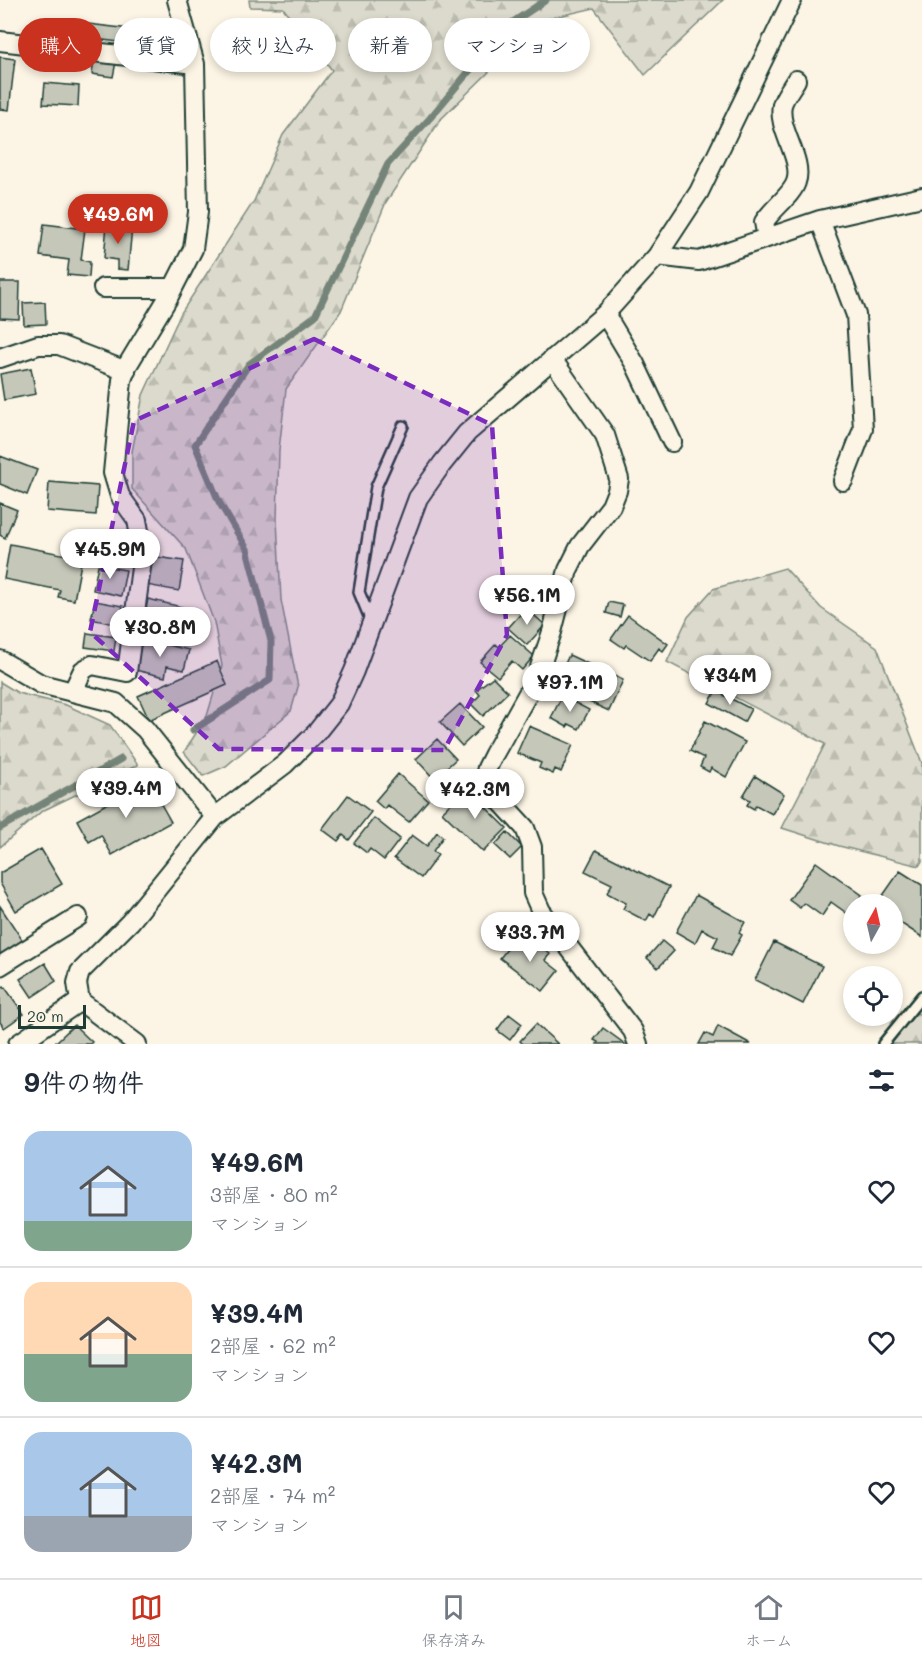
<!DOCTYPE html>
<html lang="ja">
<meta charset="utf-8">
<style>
body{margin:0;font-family:Mali,"Klee One",sans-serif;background:#f2f2f3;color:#1f2937;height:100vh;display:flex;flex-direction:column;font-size:22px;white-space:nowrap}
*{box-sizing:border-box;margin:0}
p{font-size:20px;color:#747a83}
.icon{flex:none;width:33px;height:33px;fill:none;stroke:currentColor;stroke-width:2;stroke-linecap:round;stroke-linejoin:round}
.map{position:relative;height:1044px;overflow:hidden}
.drawer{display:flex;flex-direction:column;background:#fff;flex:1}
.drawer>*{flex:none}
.hud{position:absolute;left:18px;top:18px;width:600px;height:54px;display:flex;gap:12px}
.needle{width:39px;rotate:8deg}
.controls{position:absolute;left:843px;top:894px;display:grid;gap:12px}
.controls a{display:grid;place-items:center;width:60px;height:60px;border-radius:50%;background:#fff;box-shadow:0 3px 9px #0003;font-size:30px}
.scale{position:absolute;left:18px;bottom:15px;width:68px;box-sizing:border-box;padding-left:6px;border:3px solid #1f3d34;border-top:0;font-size:16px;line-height:21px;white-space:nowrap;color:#1f3d34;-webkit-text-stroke:4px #fcf5e5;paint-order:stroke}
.price{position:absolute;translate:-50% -51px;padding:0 14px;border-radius:21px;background:#fff;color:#222;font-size:20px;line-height:39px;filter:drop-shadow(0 2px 3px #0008)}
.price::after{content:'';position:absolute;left:50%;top:36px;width:18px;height:14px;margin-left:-9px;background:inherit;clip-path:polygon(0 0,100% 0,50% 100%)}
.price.active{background:#c8321e;color:#fff}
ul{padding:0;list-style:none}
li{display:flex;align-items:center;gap:18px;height:150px;padding:0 24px}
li+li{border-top:2px solid #e0e1e3}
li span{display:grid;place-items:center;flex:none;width:168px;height:120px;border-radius:18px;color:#555}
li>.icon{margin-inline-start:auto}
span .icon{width:72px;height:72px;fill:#fffc;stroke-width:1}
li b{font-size:26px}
h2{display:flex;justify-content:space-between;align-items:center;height:72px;padding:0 24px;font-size:26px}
.pill{padding:0 21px;border-radius:27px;background:#fff;box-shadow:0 3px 9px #0003;font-size:21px;line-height:54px}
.pill.active{background:#c8321e;color:#fff}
.tabs{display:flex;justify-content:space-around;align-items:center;height:84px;border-top:2px solid #e0e1e3;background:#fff;font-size:16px;color:#747a83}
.tabs a{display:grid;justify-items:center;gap:3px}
.tabs .active{color:#c8321e}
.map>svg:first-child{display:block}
</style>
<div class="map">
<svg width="922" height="1044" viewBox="0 0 922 1044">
<defs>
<pattern id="forest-firs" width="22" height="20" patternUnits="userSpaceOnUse" patternTransform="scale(1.5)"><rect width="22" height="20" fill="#dcdacc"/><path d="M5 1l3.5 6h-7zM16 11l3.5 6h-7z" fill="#bcbcb0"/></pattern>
</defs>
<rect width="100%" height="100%" fill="#fcf5e5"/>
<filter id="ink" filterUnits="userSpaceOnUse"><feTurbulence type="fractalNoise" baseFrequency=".0167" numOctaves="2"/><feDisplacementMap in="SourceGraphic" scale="12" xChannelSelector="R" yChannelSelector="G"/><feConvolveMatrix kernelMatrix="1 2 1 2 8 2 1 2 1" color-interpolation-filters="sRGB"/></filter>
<g filter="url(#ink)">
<!-- forest -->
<path fill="url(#forest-firs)" stroke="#7e8c80" stroke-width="1.5" d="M249,0H723L645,75L594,8L542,20L441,119L386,202L341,311L286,389L279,450L277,520L281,600L298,687L291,711L226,766L203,776L184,752L207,716L222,666L214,622L186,549L132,489V452L143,395L181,313L254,201L283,135L332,70L283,8L250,7Z
M785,568L821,608L877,647L922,763V861L919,866L839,846L782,828L825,744L667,662L688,617L713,589Z
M0,682L18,693L66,705L110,725L138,765L42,811L0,847Z
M915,1013L922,1014V1044H891Z"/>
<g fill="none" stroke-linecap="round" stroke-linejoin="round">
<!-- stream -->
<path stroke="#758479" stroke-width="7" d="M193,730L270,680L271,641L247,549L219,502L195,445L249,364L315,316L388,164L430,118L507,26L546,0
M0,828L121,759"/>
</g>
<!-- building -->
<path fill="#c5c7b9" stroke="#1f3d34" stroke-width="1.5" d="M71,22L147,31L145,45L69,36Z
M40,51L82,57L80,69L39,64Z
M0,57L15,59L9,110L0,109Z
M94,59L116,62L113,77L92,74Z
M45,83L79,86L78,106L43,104Z
M44,224L85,229L81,260L90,262L89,277L67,275L69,260L40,256Z
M107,224L132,227L128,270L117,269V260L104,258Z
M0,282H20L19,319L0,318Z
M45,302L46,324L24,325L23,303Z
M31,368L36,394L4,400L0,374Z
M0,456L37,470L27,495L0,484Z
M49,482L98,486L96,515L47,511Z
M0,503L17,510L5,538L0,535Z
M10,544L82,558L74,600L58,597L60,590L4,579Z
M150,556L184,561L179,591L146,585Z
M98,565L126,570L121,596L93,590Z
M148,599L190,609L185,634L143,624Z
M95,601L123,606L119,625L91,619Z
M609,602L623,605L620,617L606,613Z
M526,608L545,625L527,645L508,628Z
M628,615L668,644L663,651L659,648L650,661L626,645L624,648L611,639Z
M87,633L116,637L114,651L85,647Z
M510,635L534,656L522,670L512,661L498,677L480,662L496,644L499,647Z
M142,639L189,650L184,670L167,666L165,677L135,670Z
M569,655L623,680L609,711L574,695L578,685L559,677Z
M217,661L227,685L149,720L138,696Z
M493,677L508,692L483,716L471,704L480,695L476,690Z
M716,691L751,709L744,722L709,703Z
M562,696L589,710L579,729L569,724L567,727L551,718Z
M460,704L482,727L462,746L440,722Z
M705,721L745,742L726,777L711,768L709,772L700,767L704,758L690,751Z
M529,726L573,745L561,772L555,769L553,774L539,768L541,763L517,753Z
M437,739L456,759L444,770L446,772L436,781L416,759Z
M398,774L428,800L409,822L387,805L384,809L375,801Z
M755,776L784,794L772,814L756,805L754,809L747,805L750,800L743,796Z
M148,781L171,822L112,855L101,835L89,842L77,820Z
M466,788L507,828L483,852L442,812Z
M348,795L371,812L349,840L343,835L338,841L322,829Z
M374,818L400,839L384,860L370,849L367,853L354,843Z
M437,832L443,837L433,851L438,855L421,878L394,858L412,835L427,846Z
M507,832L522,847L510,859L495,845Z
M41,849L62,884L16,911L0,883V873Z
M596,850L669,887L654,917L650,914L646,921L623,909L626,903L607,893L612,884L585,871Z
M816,862L862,895L848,914L831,902L822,916L804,903L800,908L789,900Z
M900,871L922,885V937L899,922L895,929L892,927V904H877Z
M696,895L745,922L739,933L742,935L730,956L713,947L718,937L702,929L695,943L676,932Z
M0,906L23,941L0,956Z
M518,935L527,942L526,944L533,950L537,944L550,954L545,960L559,971L543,991L500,958Z
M662,941L674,951L658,968L647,958Z
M774,942L822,966L803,1004L755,980Z
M45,963L56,981L32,997L20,979Z
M4,986L24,1014L4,1028L0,1022V989Z
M509,1014L522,1024L510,1040L497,1030Z
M536,1024L558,1044H523L520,1041Z
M74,1025L92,1042L90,1044H54Z
M718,1026L751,1044H699L705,1033L713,1037Z
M603,1028L625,1044H597L598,1042L594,1040Z"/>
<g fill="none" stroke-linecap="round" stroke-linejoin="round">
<!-- service casing -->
<g stroke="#1f3d34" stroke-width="14">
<path id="service" d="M371,621L359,592L376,487L403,426
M883,1044L922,996"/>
</g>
<!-- minor casing -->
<g stroke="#1f3d34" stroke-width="22">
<path id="minor" d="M0,41L195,64
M820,220L856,315L863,429L843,481
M767,238L764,222C772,209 792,195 796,182C804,160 777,129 782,105C784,97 792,87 796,80
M657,256L699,261L820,220L922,197
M103,288H173
M605,314L635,364L672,442
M0,358L38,345H59L126,371
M552,359L605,435L619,479L617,491L611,506L580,546L568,570L552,632L536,679L494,754L487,768L484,780L491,791L525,828L532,847L533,893L541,911L633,1031L638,1044
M0,660L41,684L116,703L145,729L215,817
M73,691L83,670L92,665L127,672L143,553L137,520L120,496L113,473L122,380L127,366L168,298L193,249L198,212L195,64L177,0
M0,966L78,917
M18,1044L80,1001
M137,1044L80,1001L77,983L80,972L130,922L215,817L285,764L316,733L339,704L354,671L418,498L442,464L467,433L605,314L657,256L699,192L792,0"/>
</g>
<!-- service -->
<use href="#service" stroke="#fcf5e5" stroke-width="9"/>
<!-- minor -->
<use href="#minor" stroke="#fcf5e5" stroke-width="18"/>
</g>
</g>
<!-- marked area -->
<path fill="#7b2cbf" fill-opacity="0.2" stroke="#7b2cbf" stroke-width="4.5" stroke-dasharray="12 8" stroke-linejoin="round" d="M314,339L492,425L507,635L444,750L219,749L90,632L134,421Z"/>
</svg>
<div class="controls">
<a><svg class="needle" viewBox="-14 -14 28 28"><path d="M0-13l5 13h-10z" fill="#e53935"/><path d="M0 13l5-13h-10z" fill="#747a83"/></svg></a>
<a><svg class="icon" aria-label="locate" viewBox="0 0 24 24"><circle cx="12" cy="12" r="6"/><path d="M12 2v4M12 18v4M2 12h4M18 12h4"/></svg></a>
</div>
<div class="scale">20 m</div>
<b class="price active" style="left:118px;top:245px">¥49.6M</b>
<b class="price" style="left:110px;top:580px">¥45.9M</b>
<b class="price" style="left:527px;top:626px">¥56.1M</b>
<b class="price" style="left:160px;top:658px">¥30.8M</b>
<b class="price" style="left:730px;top:706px">¥34M</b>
<b class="price" style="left:570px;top:713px">¥97.1M</b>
<b class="price" style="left:126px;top:819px">¥39.4M</b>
<b class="price" style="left:475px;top:820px">¥42.3M</b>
<b class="price" style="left:530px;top:963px">¥33.7M</b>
<div class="hud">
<a class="pill active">購入</a>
<a class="pill">賃貸</a>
<a class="pill">絞り込み</a>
<a class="pill">新着</a>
<a class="pill">マンション</a>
</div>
</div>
<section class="drawer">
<h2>9件の物件<svg class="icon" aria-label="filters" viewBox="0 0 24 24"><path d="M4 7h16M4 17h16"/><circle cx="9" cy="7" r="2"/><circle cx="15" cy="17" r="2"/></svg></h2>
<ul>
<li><span style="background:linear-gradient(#a9c7e8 75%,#7fa58c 0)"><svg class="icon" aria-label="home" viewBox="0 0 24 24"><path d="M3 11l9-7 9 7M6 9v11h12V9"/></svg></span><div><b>¥49.6M</b><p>3部屋 · 80 m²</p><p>マンション</p></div><svg class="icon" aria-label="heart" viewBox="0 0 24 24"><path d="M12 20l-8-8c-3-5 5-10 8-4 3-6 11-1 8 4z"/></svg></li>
<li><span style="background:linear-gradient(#ffd9b3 60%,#7fa58c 0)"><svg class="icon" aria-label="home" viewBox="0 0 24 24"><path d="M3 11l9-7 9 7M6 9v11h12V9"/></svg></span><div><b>¥39.4M</b><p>2部屋 · 62 m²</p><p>マンション</p></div><svg class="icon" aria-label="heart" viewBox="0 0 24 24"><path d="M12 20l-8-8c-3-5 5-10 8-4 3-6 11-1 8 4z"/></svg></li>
<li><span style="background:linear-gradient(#a9c7e8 70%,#9aa5b1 0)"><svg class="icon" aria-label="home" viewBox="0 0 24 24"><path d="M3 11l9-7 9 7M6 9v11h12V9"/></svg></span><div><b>¥42.3M</b><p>2部屋 · 74 m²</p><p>マンション</p></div><svg class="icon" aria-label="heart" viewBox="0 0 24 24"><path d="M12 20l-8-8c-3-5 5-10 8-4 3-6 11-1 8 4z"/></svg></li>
</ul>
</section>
<nav class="tabs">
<a class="active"><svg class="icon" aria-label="map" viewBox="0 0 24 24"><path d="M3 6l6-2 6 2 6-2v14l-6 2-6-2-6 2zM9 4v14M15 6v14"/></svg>地図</a>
<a><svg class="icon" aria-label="saved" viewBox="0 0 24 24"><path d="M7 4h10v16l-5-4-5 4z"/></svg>保存済み</a>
<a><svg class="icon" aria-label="home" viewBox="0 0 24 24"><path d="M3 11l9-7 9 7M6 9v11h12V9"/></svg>ホーム</a>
</nav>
